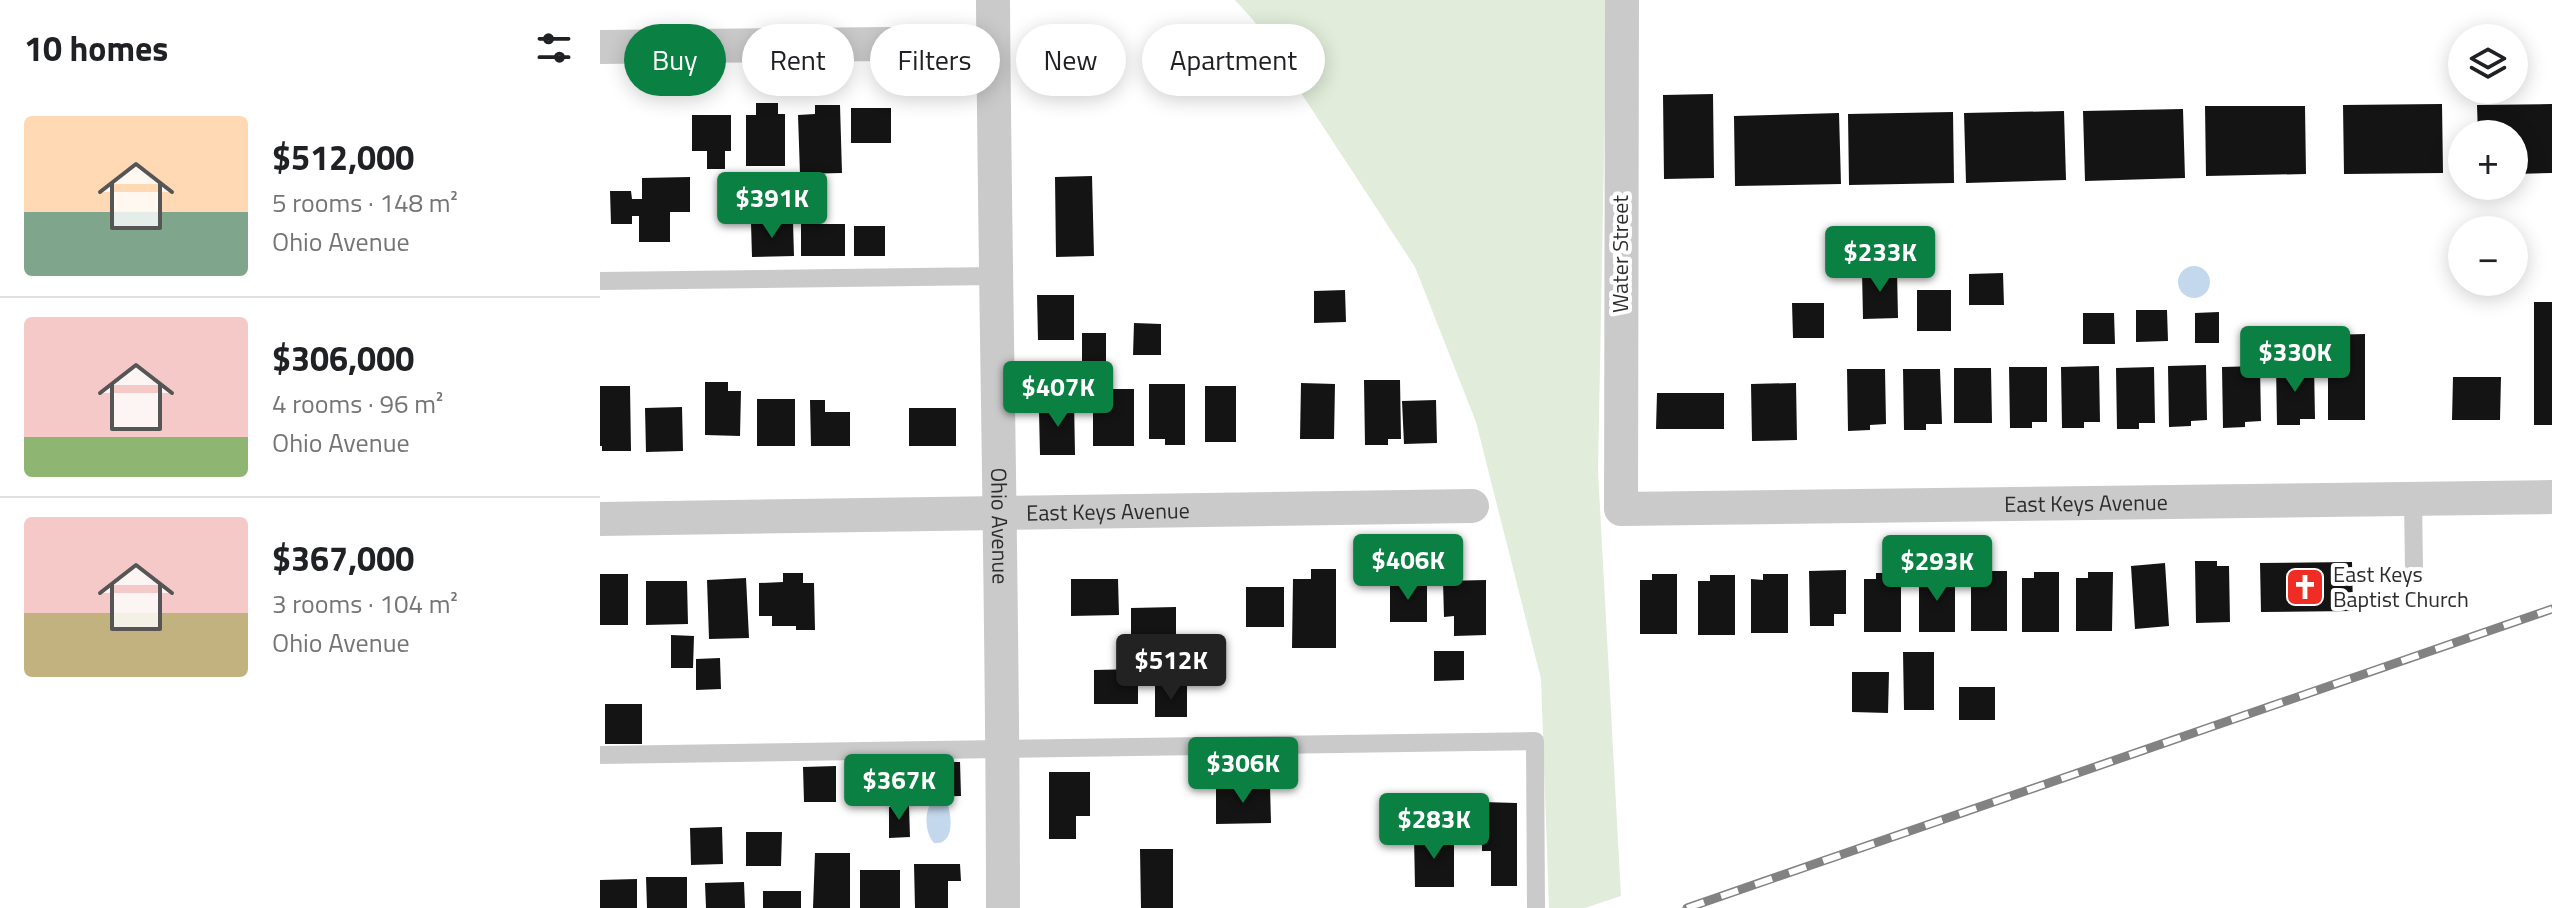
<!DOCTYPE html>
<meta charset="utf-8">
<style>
body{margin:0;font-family:"Titillium Web",sans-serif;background:#f6f6f6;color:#202124;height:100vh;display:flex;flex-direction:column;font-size:30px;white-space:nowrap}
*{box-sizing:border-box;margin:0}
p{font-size:26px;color:#757577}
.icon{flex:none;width:44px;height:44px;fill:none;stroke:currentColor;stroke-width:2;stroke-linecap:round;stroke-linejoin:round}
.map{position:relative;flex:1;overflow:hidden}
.details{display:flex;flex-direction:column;background:#fff;width:600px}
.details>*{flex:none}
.guide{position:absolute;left:24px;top:24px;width:760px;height:72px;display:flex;gap:16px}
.fabs{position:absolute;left:1848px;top:24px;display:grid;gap:16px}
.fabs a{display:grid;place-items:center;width:80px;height:80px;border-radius:50%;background:#fff;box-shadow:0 4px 20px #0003;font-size:40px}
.price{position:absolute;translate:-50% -68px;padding:0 18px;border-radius:8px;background:#0b8043;color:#fff;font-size:26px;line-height:52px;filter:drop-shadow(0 2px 4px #0008)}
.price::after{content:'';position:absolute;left:50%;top:48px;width:24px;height:18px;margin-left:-12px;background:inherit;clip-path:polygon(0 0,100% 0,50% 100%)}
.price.current{background:#222;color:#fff}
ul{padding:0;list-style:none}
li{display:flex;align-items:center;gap:24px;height:200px;padding:0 24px}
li+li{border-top:2px solid #e0e0e0}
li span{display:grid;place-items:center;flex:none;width:224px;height:160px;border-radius:8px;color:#555}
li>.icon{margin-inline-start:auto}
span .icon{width:96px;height:96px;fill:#fffc;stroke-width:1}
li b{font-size:34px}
h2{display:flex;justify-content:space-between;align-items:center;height:96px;padding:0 24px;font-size:34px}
.pill{padding:0 28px;border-radius:36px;background:#fff;box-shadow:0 4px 20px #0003;font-size:28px;line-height:72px}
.pill.current{background:#0b8043;color:#fff}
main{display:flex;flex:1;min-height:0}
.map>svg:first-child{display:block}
</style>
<main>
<section class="details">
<h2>10 homes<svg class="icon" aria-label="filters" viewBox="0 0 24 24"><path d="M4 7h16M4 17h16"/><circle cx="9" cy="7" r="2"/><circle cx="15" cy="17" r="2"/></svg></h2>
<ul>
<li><span style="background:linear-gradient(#ffd9b3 60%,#7fa58c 0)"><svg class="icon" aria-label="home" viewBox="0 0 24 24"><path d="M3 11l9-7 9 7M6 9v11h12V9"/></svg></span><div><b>$512,000</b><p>5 rooms · 148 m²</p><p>Ohio Avenue</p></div></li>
<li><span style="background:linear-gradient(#f6c9c9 75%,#8fb573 0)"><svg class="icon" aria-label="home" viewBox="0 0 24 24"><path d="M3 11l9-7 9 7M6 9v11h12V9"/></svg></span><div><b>$306,000</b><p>4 rooms · 96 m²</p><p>Ohio Avenue</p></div></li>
<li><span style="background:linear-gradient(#f6c9c9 60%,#c2b280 0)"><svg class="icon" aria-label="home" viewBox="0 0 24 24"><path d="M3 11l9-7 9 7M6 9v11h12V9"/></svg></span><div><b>$367,000</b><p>3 rooms · 104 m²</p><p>Ohio Avenue</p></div></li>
</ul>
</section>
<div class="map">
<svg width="1952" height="908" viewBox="0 0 1952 908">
<rect width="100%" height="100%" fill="#fff"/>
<!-- green -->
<path fill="#e1ecda" d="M635,0H1007L998,471L1021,896L985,908H949L941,679L876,422L815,267L654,21Z"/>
<!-- water -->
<path fill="#c4d8ed" d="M1578 282a16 16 0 1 1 32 0a16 16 0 1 1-32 0Z
M337,798L347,802C352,816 355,845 334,843C324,832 323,805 337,798Z"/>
<!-- building -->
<path fill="#141414" d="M1113,94L1114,178L1064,179L1063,95Z
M156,103H178V114H185V166H146V115H156Z
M1842,104L1843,173L1744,174L1743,105Z
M1952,104V173L1914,174V134H1878L1877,105Z
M215,105H240L242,173L200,174L198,115L215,114Z
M1605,106H1705L1706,174L1606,176Z
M251,108H291V143H251Z
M1583,109L1585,178L1485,181L1483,111Z
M1464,111L1466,180L1366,183L1364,113Z
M1353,112L1354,183L1249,185L1248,114Z
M1239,113L1241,184L1135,186L1134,116Z
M92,115H131V151H125V169H107V151H92Z
M492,176L494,256L456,257L455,177Z
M90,177V212H70V242H39V216H32V224H11L10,191H31L32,199H42V178Z
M120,182H145V214H120Z
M193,222L194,256L152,257L151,223Z
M201,224H245V256H201Z
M254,226H285V256H254Z
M1297,270L1298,318L1263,319L1262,271Z
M1403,273L1404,305H1369V274Z
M745,290L746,322L714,323V291Z
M1317,290H1351V331H1317Z
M437,295H474V340H438Z
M1934,302H1952V425H1934Z
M1192,303H1224V338H1193Z
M1536,310H1567L1568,341L1536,342Z
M1619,312V343H1595V313Z
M1483,313H1514L1515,344H1483Z
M534,323L561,324V355H533Z
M482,333H506V366H482Z
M1765,334V420H1728V335Z
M1714,364L1715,419H1700V425H1677L1676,365Z
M1606,365L1607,420L1591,421V426L1569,427L1568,366Z
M1499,366L1500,422H1484V428H1462L1461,367Z
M1660,366L1661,421L1645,422V427L1623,428L1622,367Z
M1409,367H1447V422H1432V428H1410Z
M1554,367L1555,423H1539V429H1517L1516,368Z
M1354,368H1391L1392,423H1354Z
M1247,369H1285L1286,424L1270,425V430L1248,431Z
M1303,369H1340L1342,424H1326V430H1304Z
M1853,377H1901L1900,420H1852Z
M764,380H800L801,439H788V445H765Z
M105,382H128V391H141L140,436L105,435Z
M701,383L735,384L734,439H700Z
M1196,383L1197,440L1152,441L1151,384Z
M549,384H585V445H565V439H549Z
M0,386H30L31,451H2V446H0Z
M605,386H636V442H605Z
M493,389H534V446H493Z
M1057,393H1124V429H1056Z
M157,399H195V446H157Z
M474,399L475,455H440L439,411H450V400Z
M210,400H225V412H250V446H211Z
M836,400L837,443L804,444L802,401Z
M82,407L83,451L46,452L45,408Z
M309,408H356V446H309Z
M1595,561H1617V566H1629L1630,622L1596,623Z
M1752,562L1753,611L1661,612L1660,563Z
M1565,563L1569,626L1535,629L1531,566Z
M711,569H736V648H692L693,579H711Z
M1246,570V614H1234V626H1210L1209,571Z
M1383,571H1407V631H1371V577H1383Z
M1331,572H1355V632H1319V578H1331Z
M1434,572H1459V632H1422V578H1434Z
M1488,572H1513L1512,631H1476V578H1488Z
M183,573H203V583H214L215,630H196V626H172V616H159V583L183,582Z
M1276,573H1301V632H1264V579H1276Z
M0,574H28V625H0Z
M1052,574H1077V634H1040V580H1052Z
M1163,574H1188V633H1151V579L1163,580Z
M1110,575H1135V635H1098V581H1110Z
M146,578L149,638L109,639L107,580Z
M471,579H518L519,615L471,616Z
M886,580V635L854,636V616L844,617L843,581Z
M46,581H87L88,624L46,625Z
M790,583H827V622H790Z
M646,587H684V627H646Z
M576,607V644L531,645V608Z
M71,635L94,636L93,668H71Z
M834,651H864V680L834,681Z
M1303,652H1334V710H1304Z
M120,658L121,689L96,690V659Z
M538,669V704H494V670Z
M1252,672H1289L1288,713L1252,712Z
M555,686H587V717H555Z
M1359,687H1395V720H1359Z
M5,704H42V744H5Z
M313,762H360L361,796L314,797Z
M236,766V802H204L203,767Z
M449,772H490V816H476V839H449Z
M670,786L671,823L616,824V787Z
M882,802L917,803V886H891V851H882Z
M309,806L310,837L289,838V807Z
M122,827L123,864L91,865L90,828Z
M146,832H182L181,866H146Z
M854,835V887H815L814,836Z
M540,849H573V908H541Z
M215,853H250V908H213Z
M314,864H360L361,881H348V908H315Z
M260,870H300V908H260Z
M46,877H87V908H47Z
M37,879V908H0V880Z
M144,882L145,908H106L105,883Z
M163,891H201V908H163Z"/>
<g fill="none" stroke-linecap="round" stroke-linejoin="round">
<!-- service -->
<path stroke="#cacaca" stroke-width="18" d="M0,281L395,276
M1813,499L1814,568
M0,755L935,741L936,908"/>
<!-- minor -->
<g stroke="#cacaca" stroke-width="34">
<path id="s1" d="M393,0C395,303 403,605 403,908"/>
<path id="s2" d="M1022,0L1021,509L1952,497"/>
<path d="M0,47L393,43"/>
<path id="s3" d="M0,519L872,506"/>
</g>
<!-- rail casing -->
<g stroke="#828282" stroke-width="9">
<path id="rail" d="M1087,908L1952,609"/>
</g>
<!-- rail -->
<use href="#rail" stroke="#fff" stroke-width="6" stroke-dasharray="18" stroke-linecap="butt"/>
</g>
<!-- icons -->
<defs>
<g id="church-square" transform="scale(2)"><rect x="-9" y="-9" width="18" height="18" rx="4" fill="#f02d24" stroke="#fff"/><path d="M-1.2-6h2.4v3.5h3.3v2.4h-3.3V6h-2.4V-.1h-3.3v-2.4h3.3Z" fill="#fff"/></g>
</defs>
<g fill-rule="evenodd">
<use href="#church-square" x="1705" y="587"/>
</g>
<g text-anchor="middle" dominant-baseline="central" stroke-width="8" stroke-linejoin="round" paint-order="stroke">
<!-- street labels -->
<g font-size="22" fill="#2d2d2d" stroke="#fff">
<text transform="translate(1020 254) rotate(-90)">Water Street</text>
<text stroke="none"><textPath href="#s2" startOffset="974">East Keys Avenue</textPath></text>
<text stroke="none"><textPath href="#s3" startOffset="508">East Keys Avenue</textPath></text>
<text stroke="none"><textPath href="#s1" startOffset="526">Ohio Avenue</textPath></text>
</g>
<!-- poi labels -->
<g font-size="22" fill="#2d2d2d" stroke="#fff" text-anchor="start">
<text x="1733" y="574">East Keys<tspan x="1733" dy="25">Baptist Church</tspan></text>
</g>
</g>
</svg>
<div class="fabs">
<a><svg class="icon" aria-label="layers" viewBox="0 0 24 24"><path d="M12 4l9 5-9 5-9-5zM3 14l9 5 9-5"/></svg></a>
<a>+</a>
<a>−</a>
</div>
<b class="price" style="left:172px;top:240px">$391K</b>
<b class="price" style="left:1280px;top:294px">$233K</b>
<b class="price" style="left:1695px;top:394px">$330K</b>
<b class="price" style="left:458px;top:429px">$407K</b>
<b class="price" style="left:808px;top:602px">$406K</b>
<b class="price" style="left:1337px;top:603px">$293K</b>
<b class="price current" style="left:571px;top:702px">$512K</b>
<b class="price" style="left:643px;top:805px">$306K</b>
<b class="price" style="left:299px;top:822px">$367K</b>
<b class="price" style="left:834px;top:861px">$283K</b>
<div class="guide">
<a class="pill current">Buy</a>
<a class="pill">Rent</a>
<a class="pill">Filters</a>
<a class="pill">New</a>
<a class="pill">Apartment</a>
</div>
</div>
</main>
